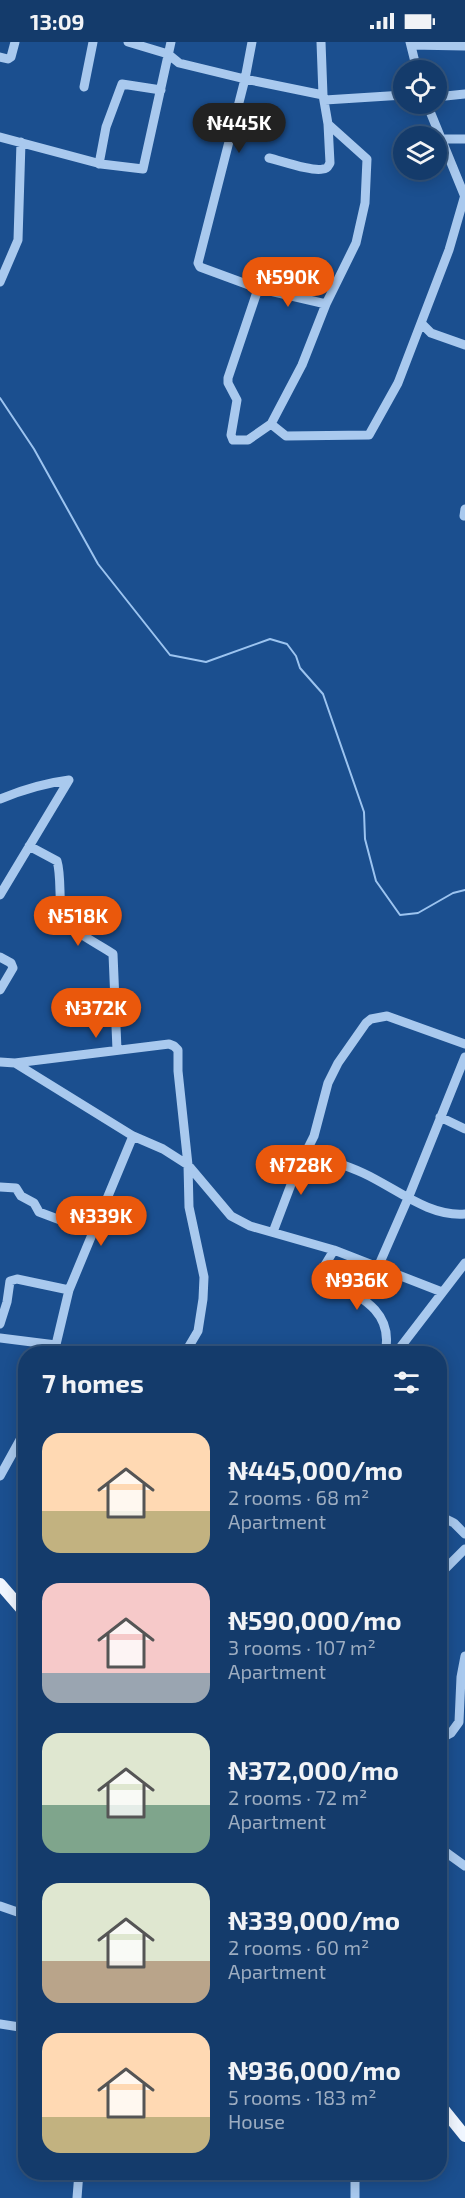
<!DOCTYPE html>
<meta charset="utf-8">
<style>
body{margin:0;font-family:"Exo 2",sans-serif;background:#214673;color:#f1f3f6;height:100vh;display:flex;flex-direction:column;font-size:22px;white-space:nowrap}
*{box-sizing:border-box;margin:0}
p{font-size:20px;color:#9dadc1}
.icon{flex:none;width:33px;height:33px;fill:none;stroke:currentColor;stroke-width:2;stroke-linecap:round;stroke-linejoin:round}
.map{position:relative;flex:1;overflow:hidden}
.panel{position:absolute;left:18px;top:1304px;width:429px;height:834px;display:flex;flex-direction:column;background:#143b6b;border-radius:24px;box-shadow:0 3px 15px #0003,0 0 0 2px #33557e}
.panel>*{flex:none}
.fabs{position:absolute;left:393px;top:18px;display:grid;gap:12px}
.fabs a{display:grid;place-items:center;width:54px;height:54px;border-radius:50%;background:#143b6b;box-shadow:0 3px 15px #0003,0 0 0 2px #33557e;font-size:30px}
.price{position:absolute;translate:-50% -51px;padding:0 14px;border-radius:21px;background:#ea580c;color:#fff;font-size:20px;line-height:39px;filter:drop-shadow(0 2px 3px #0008)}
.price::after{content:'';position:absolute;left:50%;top:36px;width:18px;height:14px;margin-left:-9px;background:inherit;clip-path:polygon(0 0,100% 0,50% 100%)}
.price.active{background:#222;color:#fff}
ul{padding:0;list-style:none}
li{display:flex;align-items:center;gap:18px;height:150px;padding:0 24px}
li span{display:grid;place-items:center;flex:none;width:168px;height:120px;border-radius:18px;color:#555}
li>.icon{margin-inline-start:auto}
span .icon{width:72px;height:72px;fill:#fffc;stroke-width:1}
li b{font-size:26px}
h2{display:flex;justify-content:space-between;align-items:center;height:72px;padding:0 24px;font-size:26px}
.status{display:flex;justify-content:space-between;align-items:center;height:42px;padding:0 30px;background:#143b6b;direction:ltr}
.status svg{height:16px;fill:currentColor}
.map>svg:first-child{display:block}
</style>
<div class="status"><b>13:09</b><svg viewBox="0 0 49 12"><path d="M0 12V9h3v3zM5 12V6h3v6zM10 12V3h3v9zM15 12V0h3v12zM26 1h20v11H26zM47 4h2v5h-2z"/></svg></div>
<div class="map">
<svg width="465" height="2156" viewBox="0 0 465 2156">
<rect width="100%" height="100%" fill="#1b4f8f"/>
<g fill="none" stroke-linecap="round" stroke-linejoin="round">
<!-- stream -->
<path stroke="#9cc4f0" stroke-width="2" d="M0,356L34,407L98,522L170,613L206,620L270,597L287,602L296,614L300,626L323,652L364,770L365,797L376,839L400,873L418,871L453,851L465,848"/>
<!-- minor -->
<path stroke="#a9c9ee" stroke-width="9" d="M128,0L168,12L179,21L245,37L323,53
M252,0L245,37L198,221L200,225L257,246L326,262
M410,0L417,28
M411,3L465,4
M0,15L8,17L11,15L15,0
M84,45L93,0
M436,55L465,52
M325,58L404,53
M427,62L465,155
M0,95L101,122L143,127L171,0
M441,97H465
M269,116C282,119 312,130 323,127C328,127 328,124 330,121L328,82
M99,122L106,85L122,42L161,48
M0,240L18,198L21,100
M257,246V250L228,336V341L237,358L231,393L233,398H248L271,382L302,323L326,262L356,201L365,161L367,117L328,82L323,53L321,0
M421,281L431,291L465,303
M271,382L286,394L369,393L398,341L449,208L465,153
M464,474L465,467
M0,757C22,748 45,741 69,738
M29,804L57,819C62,835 58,865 63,876C69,888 102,904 113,912L117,1008
M0,853L69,738
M0,915L11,921L13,926L0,948
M0,1020L15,1021L169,1002L174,1004L178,1008V1029L188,1123L189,1165L204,1235L203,1257L198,1289L185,1311
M15,1021L133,1094L163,1107L188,1123L231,1174L250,1184L334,1208L442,1250
M440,1075L465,1087
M309,1108L315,1113C331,1119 348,1124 363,1131C396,1146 428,1175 465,1172
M0,1145L16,1146L21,1154L34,1161L39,1170L92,1190
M273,1190L295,1132L314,1094L328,1041L338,1021L366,981L371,977L387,974L465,1002
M334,1208L325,1223V1235C356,1253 395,1267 385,1311
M378,1225L409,1154L465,1015
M0,1282L7,1260L10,1239L17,1237L69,1248
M0,1296L56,1303
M54,1311L69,1248L133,1094
M396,1311L465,1221
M0,1434L26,1387
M440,1474L454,1481L465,1492
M440,1532L465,1507
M440,1697L451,1691L459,1680L461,1635L465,1614
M440,1806L465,1824
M0,1864L26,1873
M0,1982L26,1986
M77,2156L79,2130
M355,2156V2139L362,2130"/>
<!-- major -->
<path stroke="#f0f6ff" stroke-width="12" d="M0,1542L26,1572
M440,2063L465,2094"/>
</g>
</svg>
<div class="fabs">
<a><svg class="icon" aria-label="locate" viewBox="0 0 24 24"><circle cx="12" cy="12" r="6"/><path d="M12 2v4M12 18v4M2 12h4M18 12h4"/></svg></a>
<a><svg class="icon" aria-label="layers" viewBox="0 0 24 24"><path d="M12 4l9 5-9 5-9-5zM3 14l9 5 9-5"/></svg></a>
</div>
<b class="price active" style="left:239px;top:112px">₦445K</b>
<b class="price" style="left:288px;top:266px">₦590K</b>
<b class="price" style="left:78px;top:905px">₦518K</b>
<b class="price" style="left:96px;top:997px">₦372K</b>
<b class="price" style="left:301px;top:1154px">₦728K</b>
<b class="price" style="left:101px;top:1205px">₦339K</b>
<b class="price" style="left:357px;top:1269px">₦936K</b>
<section class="panel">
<h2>7 homes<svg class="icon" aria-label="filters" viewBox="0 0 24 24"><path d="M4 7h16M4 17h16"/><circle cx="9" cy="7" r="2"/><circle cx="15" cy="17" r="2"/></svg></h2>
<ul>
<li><span style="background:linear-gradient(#ffd9b3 65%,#c2b280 0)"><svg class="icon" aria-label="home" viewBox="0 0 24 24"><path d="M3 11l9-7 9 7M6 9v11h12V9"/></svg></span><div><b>₦445,000/mo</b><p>2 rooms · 68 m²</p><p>Apartment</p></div></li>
<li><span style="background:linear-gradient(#f6c9c9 75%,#9aa5b1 0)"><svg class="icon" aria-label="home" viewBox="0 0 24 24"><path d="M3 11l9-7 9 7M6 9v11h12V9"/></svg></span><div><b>₦590,000/mo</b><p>3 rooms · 107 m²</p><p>Apartment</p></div></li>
<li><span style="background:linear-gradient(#dfe7d0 60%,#7fa58c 0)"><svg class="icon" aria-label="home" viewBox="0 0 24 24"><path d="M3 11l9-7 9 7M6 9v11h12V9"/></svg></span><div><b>₦372,000/mo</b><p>2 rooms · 72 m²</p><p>Apartment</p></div></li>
<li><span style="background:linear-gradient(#dfe7d0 65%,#b9a48a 0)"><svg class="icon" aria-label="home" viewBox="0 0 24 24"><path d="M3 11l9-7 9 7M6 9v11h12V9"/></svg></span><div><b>₦339,000/mo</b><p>2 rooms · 60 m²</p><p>Apartment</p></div></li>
<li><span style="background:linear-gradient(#ffd9b3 70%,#c2b280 0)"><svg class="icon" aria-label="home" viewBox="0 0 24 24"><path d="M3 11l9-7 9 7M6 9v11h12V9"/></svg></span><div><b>₦936,000/mo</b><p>5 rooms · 183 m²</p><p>House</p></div></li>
</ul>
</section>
</div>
